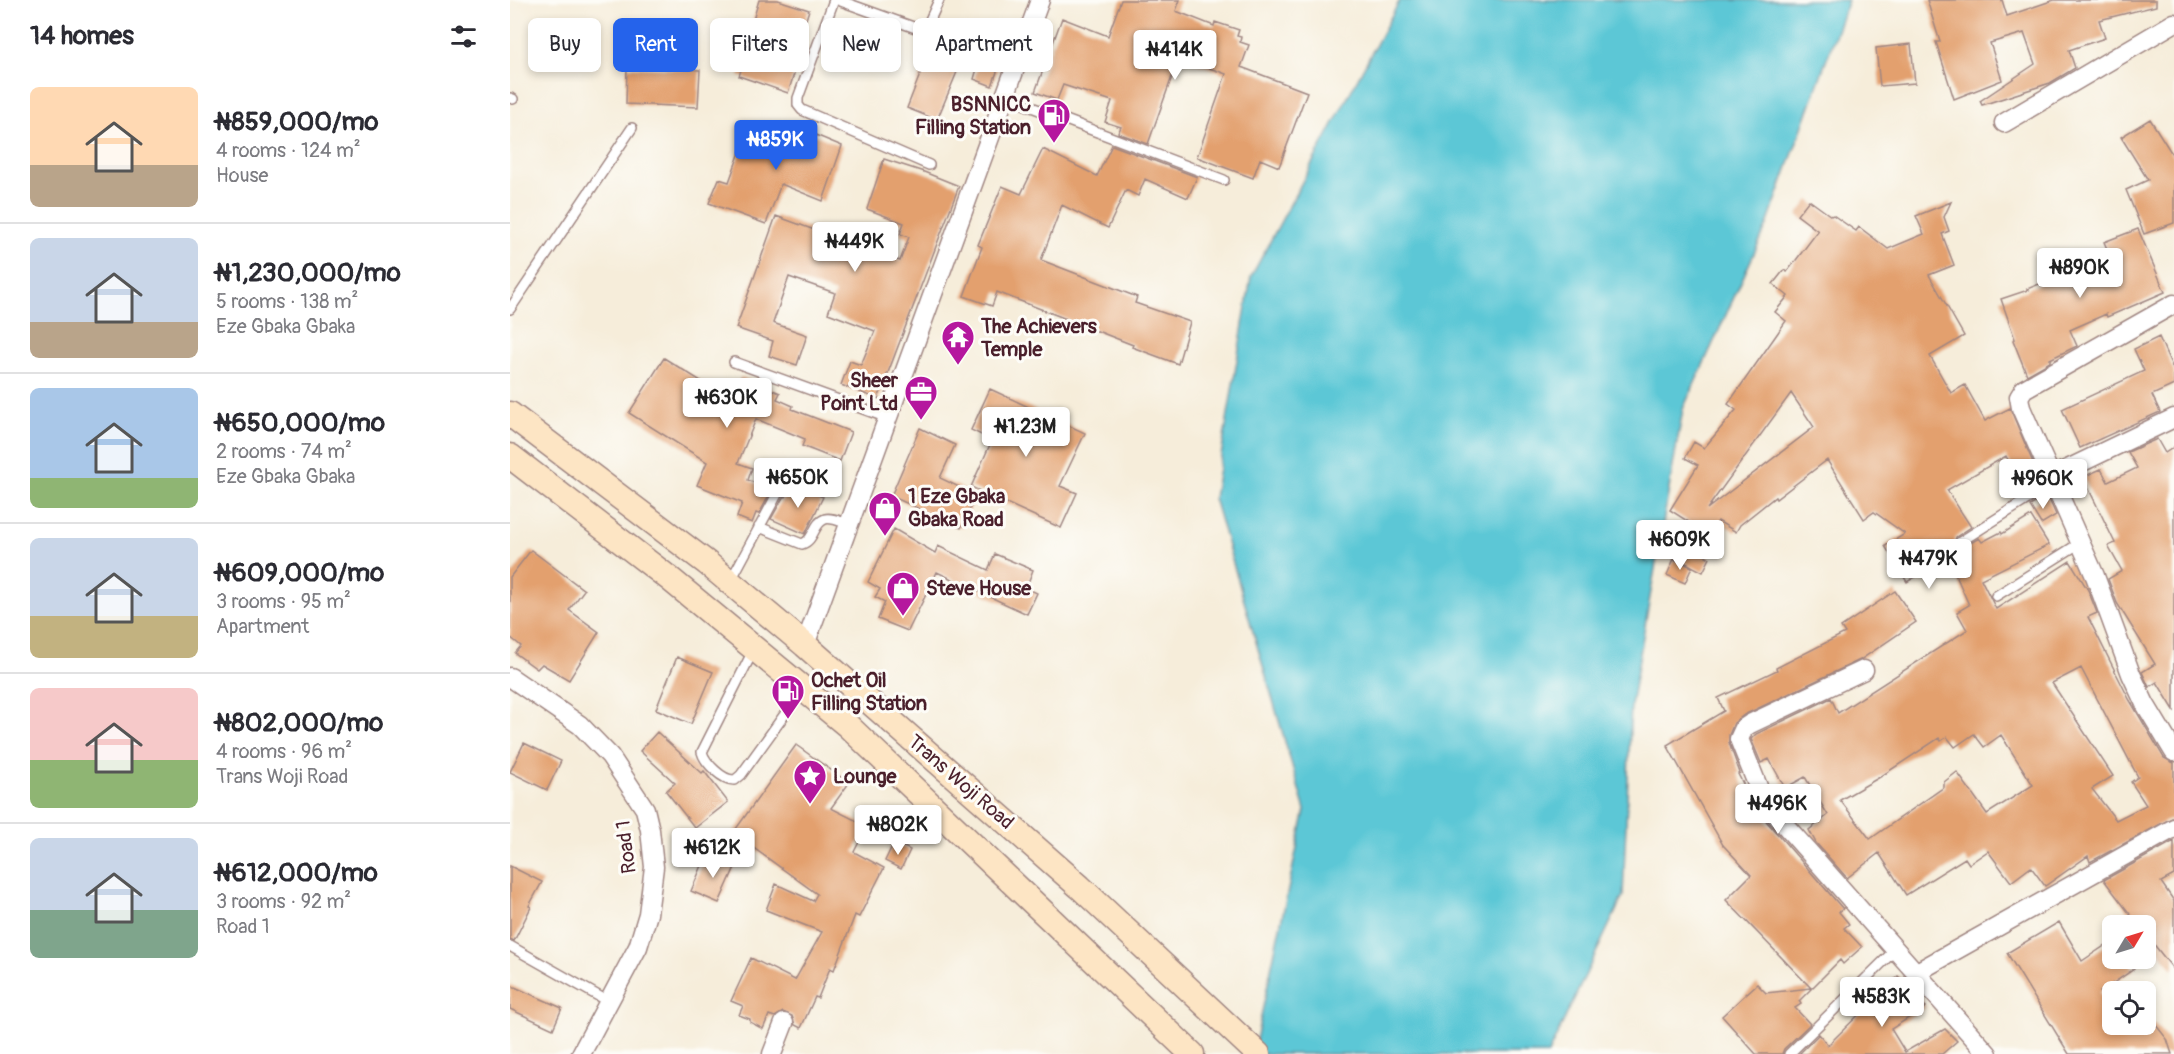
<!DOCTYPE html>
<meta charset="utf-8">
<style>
body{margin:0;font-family:Pangolin,sans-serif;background:#f7f7f7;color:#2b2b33;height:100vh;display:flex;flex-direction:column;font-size:22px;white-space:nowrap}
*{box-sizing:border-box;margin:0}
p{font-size:20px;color:#7c7c81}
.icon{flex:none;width:33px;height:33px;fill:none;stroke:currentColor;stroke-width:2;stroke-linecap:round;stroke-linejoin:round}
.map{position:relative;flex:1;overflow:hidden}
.details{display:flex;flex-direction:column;background:#fff;width:510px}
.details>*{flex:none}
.banner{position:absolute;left:18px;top:18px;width:570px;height:54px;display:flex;gap:12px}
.needle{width:39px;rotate:52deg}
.buttons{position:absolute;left:1592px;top:915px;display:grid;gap:12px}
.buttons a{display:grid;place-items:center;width:54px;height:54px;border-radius:9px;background:#fff;box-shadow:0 3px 9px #0003;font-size:30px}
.price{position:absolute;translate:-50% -51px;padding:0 14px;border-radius:6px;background:#fff;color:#222;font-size:20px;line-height:39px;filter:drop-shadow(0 2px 3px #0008)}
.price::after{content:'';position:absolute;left:50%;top:36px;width:18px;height:14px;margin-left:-9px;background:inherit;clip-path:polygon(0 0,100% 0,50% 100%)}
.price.active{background:#2563eb;color:#fff}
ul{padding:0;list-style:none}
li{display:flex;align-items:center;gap:18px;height:150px;padding:0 30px}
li+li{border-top:2px solid #e1e1e2}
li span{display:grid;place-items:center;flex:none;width:168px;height:120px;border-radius:9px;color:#555}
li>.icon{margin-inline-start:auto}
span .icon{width:72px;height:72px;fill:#fffc;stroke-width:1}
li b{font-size:26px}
h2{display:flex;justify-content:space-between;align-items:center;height:72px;padding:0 30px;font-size:26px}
.chip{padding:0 21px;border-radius:9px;background:#fff;box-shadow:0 3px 9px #0003;font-size:21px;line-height:54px}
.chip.active{background:#2563eb;color:#fff}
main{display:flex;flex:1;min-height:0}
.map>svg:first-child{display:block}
</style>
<main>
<section class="details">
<h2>14 homes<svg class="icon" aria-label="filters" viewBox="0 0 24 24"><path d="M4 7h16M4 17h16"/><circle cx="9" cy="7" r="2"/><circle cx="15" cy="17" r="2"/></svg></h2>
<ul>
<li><span style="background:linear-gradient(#ffd9b3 65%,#b9a48a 0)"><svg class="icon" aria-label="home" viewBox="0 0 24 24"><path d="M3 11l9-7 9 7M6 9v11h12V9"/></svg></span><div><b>₦859,000/mo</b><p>4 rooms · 124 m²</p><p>House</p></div></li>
<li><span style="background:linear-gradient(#c9d6e8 70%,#b9a48a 0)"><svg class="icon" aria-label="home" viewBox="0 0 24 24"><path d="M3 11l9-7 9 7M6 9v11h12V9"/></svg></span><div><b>₦1,230,000/mo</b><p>5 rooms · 138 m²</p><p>Eze Gbaka Gbaka</p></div></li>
<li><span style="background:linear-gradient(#a9c7e8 75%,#8fb573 0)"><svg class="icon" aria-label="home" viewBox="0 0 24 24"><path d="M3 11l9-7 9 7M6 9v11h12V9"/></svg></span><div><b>₦650,000/mo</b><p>2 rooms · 74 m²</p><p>Eze Gbaka Gbaka</p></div></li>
<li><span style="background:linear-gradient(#c9d6e8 65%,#c2b280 0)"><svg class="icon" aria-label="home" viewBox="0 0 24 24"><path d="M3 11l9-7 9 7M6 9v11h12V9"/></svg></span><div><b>₦609,000/mo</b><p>3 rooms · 95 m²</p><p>Apartment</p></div></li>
<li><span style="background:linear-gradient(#f6c9c9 60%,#8fb573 0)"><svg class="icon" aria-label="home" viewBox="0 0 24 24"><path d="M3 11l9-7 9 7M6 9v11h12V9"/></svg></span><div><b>₦802,000/mo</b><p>4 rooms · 96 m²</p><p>Trans Woji Road</p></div></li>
<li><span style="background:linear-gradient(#c9d6e8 60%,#7fa58c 0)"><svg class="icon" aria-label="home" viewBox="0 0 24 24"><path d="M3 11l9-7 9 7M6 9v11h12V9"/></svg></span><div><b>₦612,000/mo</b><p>3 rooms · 92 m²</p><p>Road 1</p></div></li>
</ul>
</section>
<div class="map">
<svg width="1664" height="1054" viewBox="0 0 1664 1054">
<rect width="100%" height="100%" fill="#fdfcf7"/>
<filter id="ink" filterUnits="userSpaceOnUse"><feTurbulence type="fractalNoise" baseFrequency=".0167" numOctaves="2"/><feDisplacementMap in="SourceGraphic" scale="12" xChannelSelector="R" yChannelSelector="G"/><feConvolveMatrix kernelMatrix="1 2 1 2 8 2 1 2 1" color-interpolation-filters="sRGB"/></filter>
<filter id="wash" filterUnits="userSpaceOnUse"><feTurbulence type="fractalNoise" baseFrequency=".008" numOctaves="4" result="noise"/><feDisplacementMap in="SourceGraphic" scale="24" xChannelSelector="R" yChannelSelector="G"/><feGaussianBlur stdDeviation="1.35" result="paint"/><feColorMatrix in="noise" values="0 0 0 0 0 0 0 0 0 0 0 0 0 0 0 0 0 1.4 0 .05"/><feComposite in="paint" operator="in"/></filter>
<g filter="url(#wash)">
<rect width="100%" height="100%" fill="#f6edda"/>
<!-- water -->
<path fill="#5cc7d6" stroke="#537380" stroke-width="1.5" d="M890,0H1338L1257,225L1173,409L1121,705L1113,896L1038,1054H743L795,810L704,498L741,277Z"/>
<g id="blocks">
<!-- building -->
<path fill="#e3a06e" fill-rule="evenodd" d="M249,0H268L299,10L285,54L290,55L278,93L229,76L244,32L240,30Z
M611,0H670L666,11L704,26L705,22L729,30L727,36L731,37L730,42L739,45L731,67L797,92L769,167L750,159L743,178L687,157L716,74L669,57L638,144L608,133L611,127L595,122L602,101L553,85L547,100L525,92L552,18L598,36Z
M1417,0H1492L1497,16L1544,0H1646V6L1589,20L1595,38L1559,50L1565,68L1540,83L1472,105L1470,101L1525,64L1514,33L1480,43L1492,80L1444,99L1426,42H1430Z
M1401,44L1405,83L1370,86L1366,48Z
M416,59L447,72L427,120L397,108Z
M469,62L488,69L482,86L464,79Z
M117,67L190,70L188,107L116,104Z
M1640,119L1664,157V223L1634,234L1616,190L1638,180L1611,137Z
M241,122L292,142L296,131L332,146L313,201L271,184L256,224L199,203L209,179L219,182Z
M602,145L687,177L678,198L635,179L628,196L616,190L598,228L552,205L531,260L627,297L625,303L680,322L668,364L622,347L623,345L487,292L482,306L454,296L472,247L468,245L492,186L511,194L533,149L587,176Z
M374,159L414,172L449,186L368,399L331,385L340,361L351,365L365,331L318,313L325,293L279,277L263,323L297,335L287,365L259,356L263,341L226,328L266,216L390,261L399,237L390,234L394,223L357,209Z
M1299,200L1321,216L1323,215L1346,231L1349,227L1378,249L1414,234L1406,216L1441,202L1434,217L1439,231L1432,234L1444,265L1419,275L1454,336L1420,356L1441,393L1455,385L1475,421L1500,408L1531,482L1516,492L1496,456L1437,490L1461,527L1446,537L1444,545L1451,549L1469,538L1472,542L1491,532L1492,534L1521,516L1539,545L1471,579L1486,609L1560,561L1578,590L1587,613L1578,617L1619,699L1654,758L1664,763V817L1580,862L1578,856L1535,886L1521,867L1501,882L1478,851L1459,864L1455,858L1396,895L1369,853L1337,878L1306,843L1299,830L1318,815L1295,777L1275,788L1259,759L1251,763L1241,739L1246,734L1321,698L1328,713L1457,630L1447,612L1459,605L1438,557L1397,582L1375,546L1395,534L1364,512L1354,519L1317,460L1266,499L1265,497L1230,525L1226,532L1208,521L1199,535L1160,510L1188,465L1175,458L1184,442L1194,448L1226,410L1218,404L1276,321L1265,312L1278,296L1263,284L1274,270L1277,272L1308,231L1287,215ZM1281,393L1304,427L1197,509ZM1571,668L1628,777L1621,782L1636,805L1606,820L1582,789L1603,776L1542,683ZM1464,734L1474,747L1491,735L1523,785L1477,814L1447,772L1434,782V787L1360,839L1330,800L1370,777L1429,738L1431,741L1437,737L1445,747Z
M1628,229L1655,292L1597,317L1596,314L1560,330L1567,346L1540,359V362L1517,375L1503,340L1505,339L1491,299L1518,290L1517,289L1556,273L1554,269L1598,251L1594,242Z
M1649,337L1664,371V385L1642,395L1650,412L1570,448L1552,409L1634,371L1624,349Z
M154,358L221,400L231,377L270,393L267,399L283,406L282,409L341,432L330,461L292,446L295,439L246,419L228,463L242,468L238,480L262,490L249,514L246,513L242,523L227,517L232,503L187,485L197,462L119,413Z
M480,389L575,433L550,486L567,493L551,528L461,487L482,440L461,430Z
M410,428L445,445L430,478L466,495L451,528L381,496Z
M1647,439L1655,453L1664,447V710L1647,682L1639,687L1632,672L1645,664L1607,603L1598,579L1612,571L1598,546L1605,543L1573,477L1591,469L1598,482L1627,468L1618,452Z
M282,484L313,497L295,534L261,519L274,496L276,497Z
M1537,495L1546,515L1531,524L1520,506Z
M384,529L425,553L428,546L478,570L485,554L523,570L516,588L527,593L517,614L427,572L398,631L368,619L375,602L365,597L370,589L358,582Z
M1182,548L1200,558L1193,572L1174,562Z
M21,550L74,590L59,610L89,632L59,680L32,664L27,669L5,653L11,646L0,637V577Z
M1164,559L1182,567L1175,583L1157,575Z
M1385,591L1406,622L1350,660L1234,715L1224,723L1219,735V743L1230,773L1228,774L1239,795L1257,822L1333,909L1329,912L1339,924L1334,928L1352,947L1333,964L1330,960L1289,1001L1291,1004L1285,1008L1300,1024L1274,1049L1272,1054H1246L1212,1016L1247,984L1256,993L1301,988L1216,900L1241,875L1213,845L1157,745L1214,711L1208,698L1267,670L1266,668L1335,633L1331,627Z
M167,657L203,672L181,724L146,709Z
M147,732L192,773L194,771L218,802L185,828L156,791L165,783L130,751Z
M14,743L51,761L37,790L0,772Z
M286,745L339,783L321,808L357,826L344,852L374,868L349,917L345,915L324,970L320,968L308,998L305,997L291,1028L285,1025L282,1016L273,1012L265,1017L259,1015L253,1029L240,1022V1019L229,1015L233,1006L221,1001L241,958L285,980L312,932L256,910L266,884L303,901L307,894L223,833Z
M1664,841V875L1651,882L1664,901V970L1635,933V926H1629L1594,880Z
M384,842L400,850L391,869L375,861Z
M197,854L225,867L209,903L181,891Z
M0,866L32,882L19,906L21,907L4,941L0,939Z
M1549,922L1572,961L1602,941V958H1616L1624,969L1590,992L1602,1013V1024H1645L1657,1039L1662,1054H1559L1497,953Z
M1388,976L1413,1001L1411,1003L1416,1007L1381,1029L1395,1052L1435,1029L1447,1041L1432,1054H1289L1309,1034L1318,1045Z
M0,985L52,1008L43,1029L0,1009Z"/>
</g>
</g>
<g filter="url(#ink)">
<use href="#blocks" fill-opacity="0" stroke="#a08682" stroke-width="1.5"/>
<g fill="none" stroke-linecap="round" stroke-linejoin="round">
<!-- lane casing -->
<g stroke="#a08682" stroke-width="12">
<path id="lane" d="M324,0L288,98V105L292,110L419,165
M328,0L506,64
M415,31L429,0
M495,97L714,180
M0,98L3,99
M0,309L122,128
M224,362L378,418
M249,527L292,544C305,540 303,523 315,519C321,517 332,522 339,524
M1450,542L1543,483
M221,580L279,472
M1486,596L1570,543
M244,649L192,752C195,763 213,781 225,780L231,775L293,689
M0,946L99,1002
M1279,1054L1386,949"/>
</g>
<!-- street casing -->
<g stroke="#a08682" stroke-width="21">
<path id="street" d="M1494,123L1664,23
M1664,304L1514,389L1509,397L1511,408L1585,576L1621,674L1635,704L1664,752
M1541,477L1664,418
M295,645L530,0
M1354,670L1240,724L1234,728L1229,739L1249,789L1266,815L1478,1054
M0,677L70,725L100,756L135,809L140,830L144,867L138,914L128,947L71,1054
M1407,972L1664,828
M262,1054L274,1023"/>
</g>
<!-- secondary casing -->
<g stroke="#a08682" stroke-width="27">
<path id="secondary" d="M0,414L197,563L295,645L570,887L748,1054
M0,456L160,579L337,725L682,1054"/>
</g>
<!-- lane -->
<use href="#lane" stroke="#fff" stroke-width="9"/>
<!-- street -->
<use href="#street" stroke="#fff" stroke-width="18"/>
<!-- secondary -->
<use href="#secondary" stroke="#fde5c4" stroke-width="24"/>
</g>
</g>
<!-- icons -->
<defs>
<g id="fuel-pin" transform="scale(1.725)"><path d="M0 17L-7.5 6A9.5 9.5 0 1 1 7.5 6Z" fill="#b5179e" stroke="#fdfcf7"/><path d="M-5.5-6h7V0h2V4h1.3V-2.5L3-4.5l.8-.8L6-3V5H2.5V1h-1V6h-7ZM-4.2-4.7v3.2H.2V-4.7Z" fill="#fff"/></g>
<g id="temple-pin" transform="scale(1.725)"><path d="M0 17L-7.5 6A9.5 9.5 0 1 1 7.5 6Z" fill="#b5179e" stroke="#fdfcf7"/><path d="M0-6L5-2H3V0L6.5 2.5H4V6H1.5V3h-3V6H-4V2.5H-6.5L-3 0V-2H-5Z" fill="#fff"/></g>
<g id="office-pin" transform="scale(1.725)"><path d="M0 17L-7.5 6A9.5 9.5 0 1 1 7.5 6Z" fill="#b5179e" stroke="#fdfcf7"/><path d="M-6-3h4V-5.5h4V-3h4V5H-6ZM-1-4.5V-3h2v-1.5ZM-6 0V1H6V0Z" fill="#fff"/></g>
<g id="shop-pin" transform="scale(1.725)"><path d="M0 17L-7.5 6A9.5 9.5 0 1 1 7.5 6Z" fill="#b5179e" stroke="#fdfcf7"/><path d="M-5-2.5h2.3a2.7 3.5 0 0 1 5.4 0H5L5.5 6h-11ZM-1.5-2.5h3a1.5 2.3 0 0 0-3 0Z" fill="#fff"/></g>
<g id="sight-pin" transform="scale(1.725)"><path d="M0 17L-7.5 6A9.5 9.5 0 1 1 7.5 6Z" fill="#b5179e" stroke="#fdfcf7"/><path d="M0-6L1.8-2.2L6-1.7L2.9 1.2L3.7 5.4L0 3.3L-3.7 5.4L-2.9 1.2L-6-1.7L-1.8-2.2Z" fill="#fff"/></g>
</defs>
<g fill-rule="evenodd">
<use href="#fuel-pin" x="544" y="115"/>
<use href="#temple-pin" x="448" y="337"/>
<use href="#office-pin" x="411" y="392"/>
<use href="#shop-pin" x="375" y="508"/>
<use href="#shop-pin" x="393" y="588"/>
<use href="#fuel-pin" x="278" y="691"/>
<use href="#sight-pin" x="300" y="776"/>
</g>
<g text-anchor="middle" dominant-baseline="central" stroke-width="6" stroke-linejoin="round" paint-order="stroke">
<!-- poi labels -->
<g font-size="20" font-weight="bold" fill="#4a1f2b" stroke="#fdfcf7" text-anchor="start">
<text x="521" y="104" text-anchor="end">BSNNICC<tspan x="521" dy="23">Filling Station</tspan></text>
<text x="471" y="326">The Achievers<tspan x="471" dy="23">Temple</tspan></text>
<text x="388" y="380" text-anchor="end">Sheer<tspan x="388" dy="23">Point Ltd</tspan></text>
<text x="398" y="496">1 Eze Gbaka<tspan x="398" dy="23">Gbaka Road</tspan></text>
<text x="416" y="588">Steve House</text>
<text x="301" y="680">Ochet Oil<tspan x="301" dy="23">Filling Station</tspan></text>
<text x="323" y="776">Lounge</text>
</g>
<!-- street labels -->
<g font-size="20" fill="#4a1f2b" stroke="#fdfcf7">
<text transform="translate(451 782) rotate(41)">Trans Woji Road</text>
<text transform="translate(116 847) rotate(-97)">Road 1</text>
</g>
</g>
</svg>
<div class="buttons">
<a><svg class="needle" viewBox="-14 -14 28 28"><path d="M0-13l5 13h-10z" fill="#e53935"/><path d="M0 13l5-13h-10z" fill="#7c7c81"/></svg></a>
<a><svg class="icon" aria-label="locate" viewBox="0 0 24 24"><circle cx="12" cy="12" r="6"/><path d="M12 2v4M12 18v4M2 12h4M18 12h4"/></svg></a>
</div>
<b class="price" style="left:665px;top:81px">₦414K</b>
<b class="price active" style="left:266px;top:171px">₦859K</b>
<b class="price" style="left:345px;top:273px">₦449K</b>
<b class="price" style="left:1570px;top:299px">₦890K</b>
<b class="price" style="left:217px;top:429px">₦630K</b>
<b class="price" style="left:516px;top:458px">₦1.23M</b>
<b class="price" style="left:288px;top:509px">₦650K</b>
<b class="price" style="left:1533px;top:510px">₦960K</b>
<b class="price" style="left:1170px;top:571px">₦609K</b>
<b class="price" style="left:1419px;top:590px">₦479K</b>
<b class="price" style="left:1268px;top:835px">₦496K</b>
<b class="price" style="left:388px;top:856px">₦802K</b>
<b class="price" style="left:203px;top:879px">₦612K</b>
<b class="price" style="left:1372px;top:1028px">₦583K</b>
<div class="banner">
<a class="chip">Buy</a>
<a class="chip active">Rent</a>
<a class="chip">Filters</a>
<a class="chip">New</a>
<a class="chip">Apartment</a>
</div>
</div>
</main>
